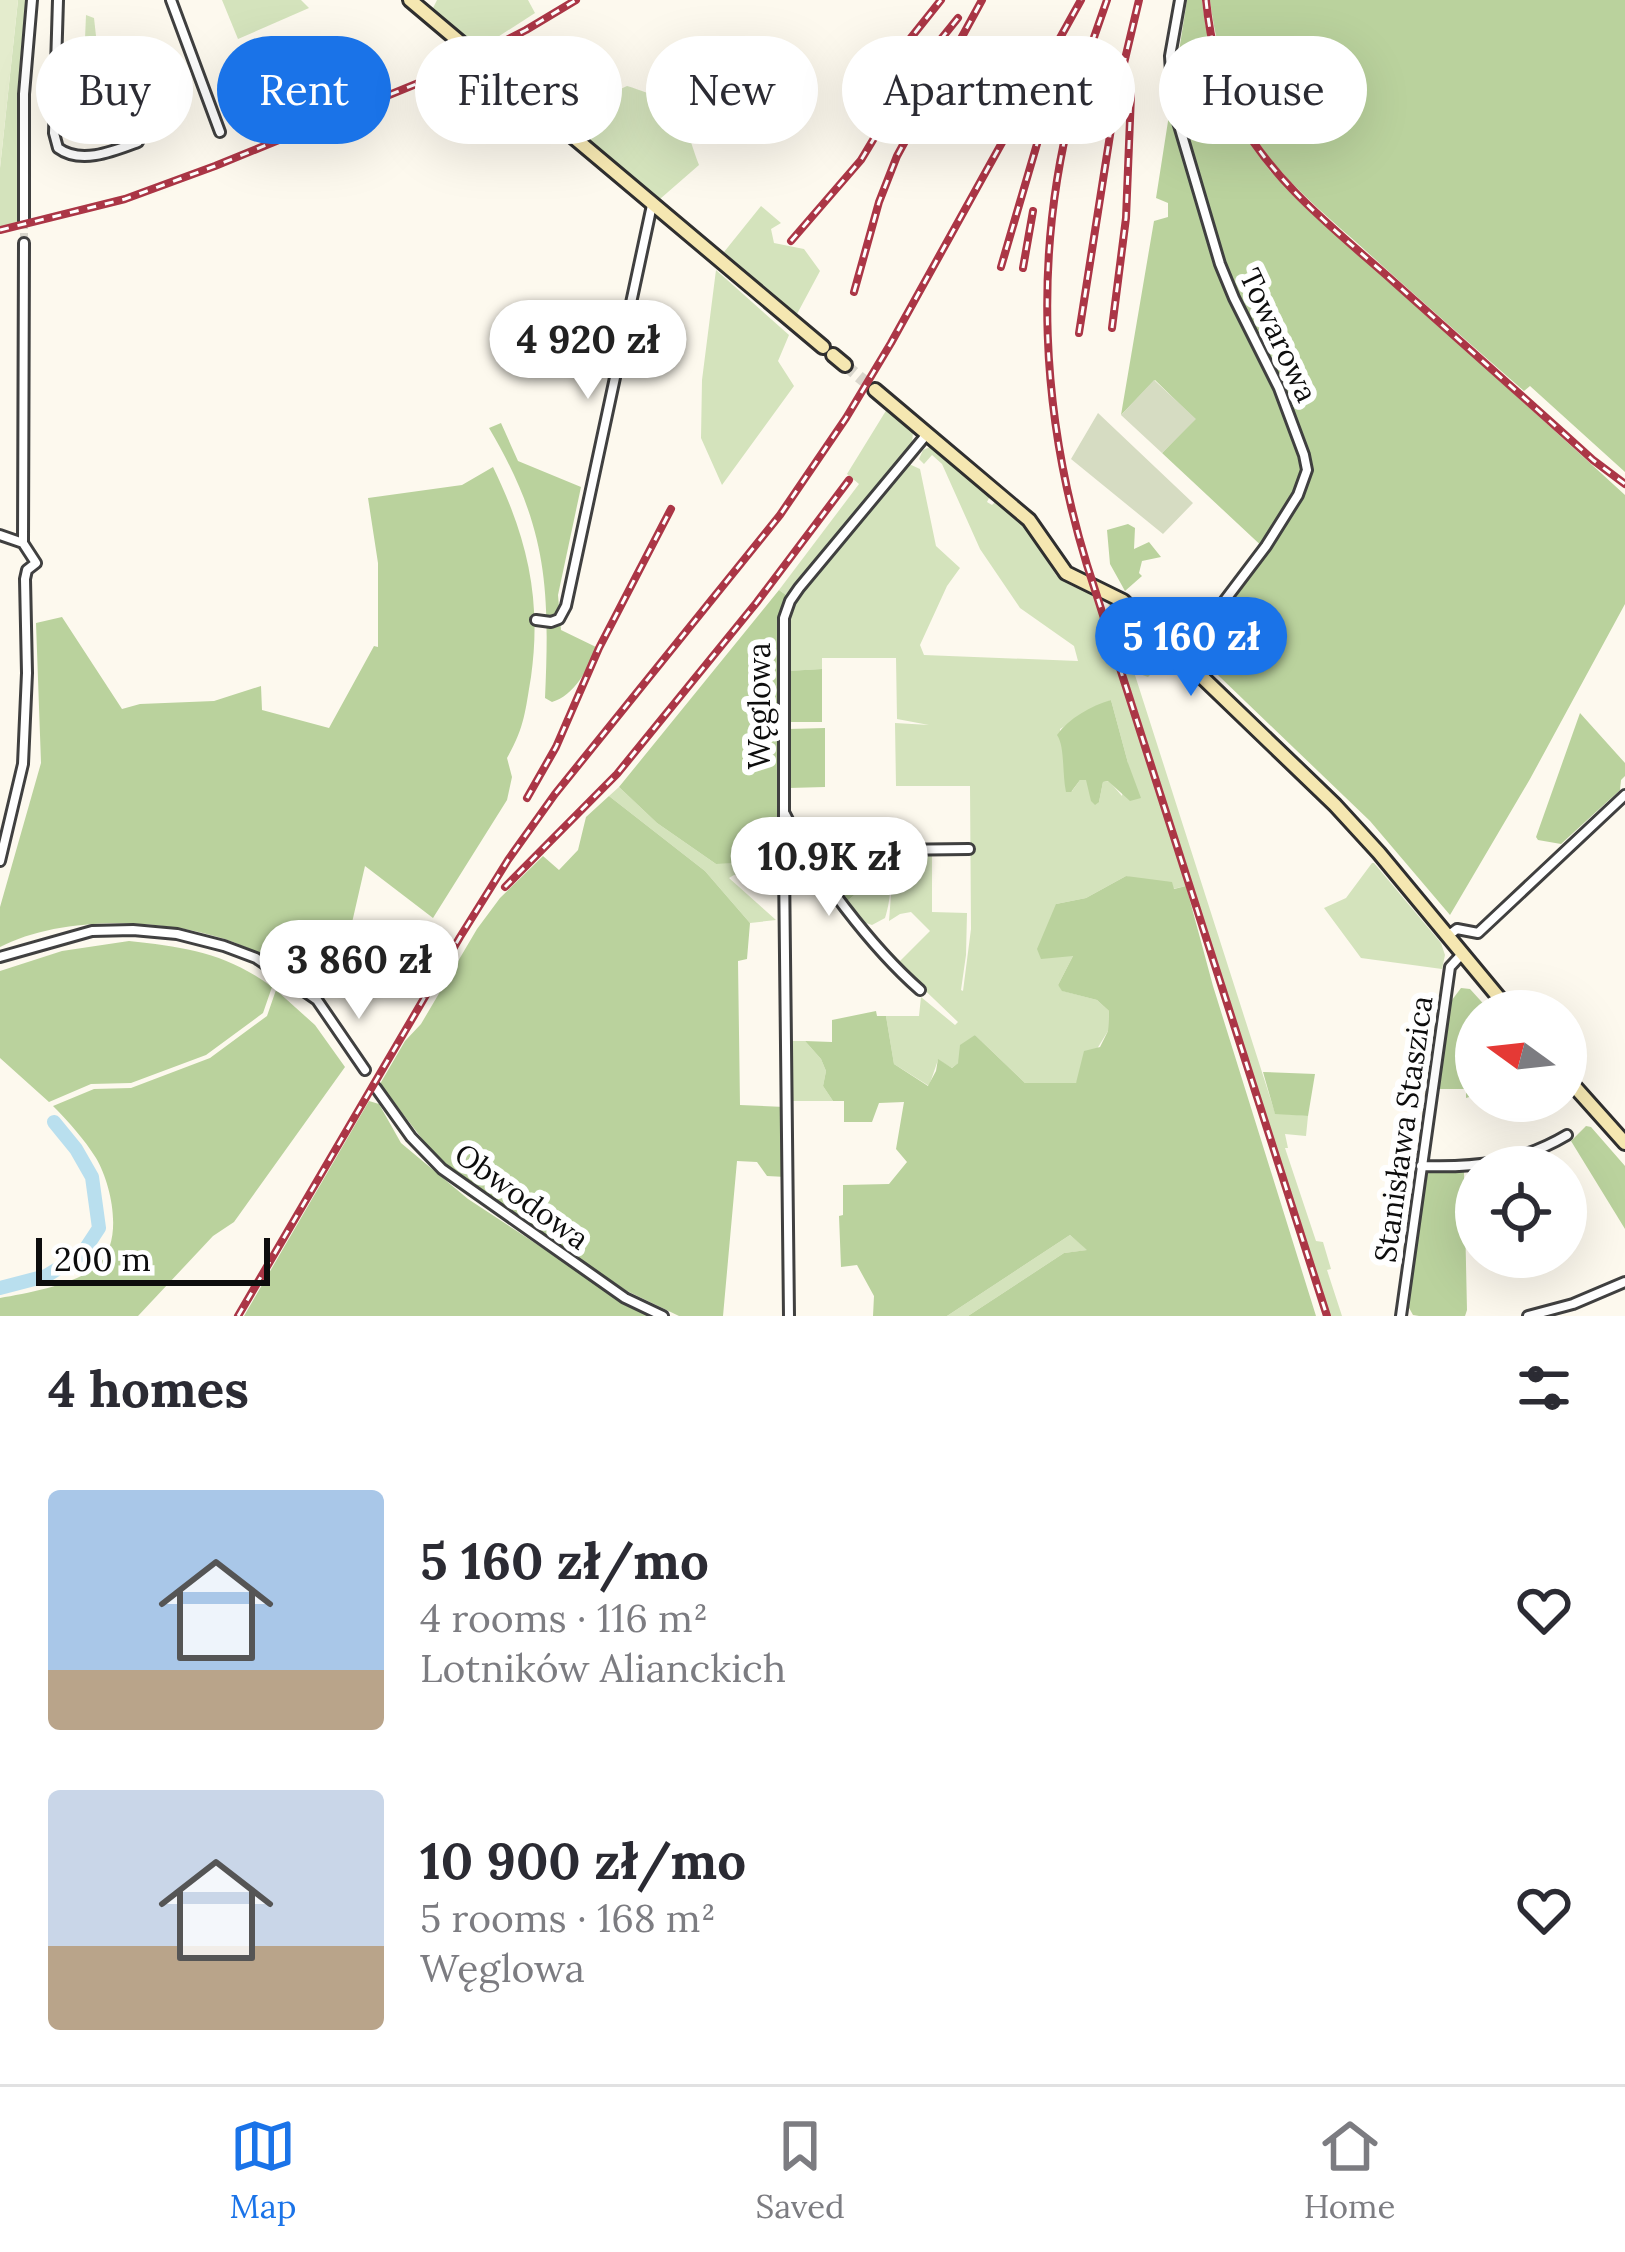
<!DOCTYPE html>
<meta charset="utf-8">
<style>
body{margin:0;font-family:Lora,serif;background:#f7f7f7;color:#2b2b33;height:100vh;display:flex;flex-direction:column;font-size:45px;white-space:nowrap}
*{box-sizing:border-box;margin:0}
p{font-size:39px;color:#7c7c81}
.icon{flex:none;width:66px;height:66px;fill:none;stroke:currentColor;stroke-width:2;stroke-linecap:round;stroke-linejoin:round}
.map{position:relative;height:1316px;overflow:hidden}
.panel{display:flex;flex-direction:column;background:#fff;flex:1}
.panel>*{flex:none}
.banner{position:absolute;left:36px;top:36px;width:1554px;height:108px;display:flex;gap:24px}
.needle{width:78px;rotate:285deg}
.fabs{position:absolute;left:1455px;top:990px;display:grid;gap:24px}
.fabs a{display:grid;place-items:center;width:132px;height:132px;border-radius:50%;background:#fff;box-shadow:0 12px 48px #0002;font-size:60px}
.scale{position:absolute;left:36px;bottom:30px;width:234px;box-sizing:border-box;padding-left:12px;border:6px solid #0d0d0d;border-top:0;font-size:33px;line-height:42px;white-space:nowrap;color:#0d0d0d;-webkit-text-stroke:9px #fff;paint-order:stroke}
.price{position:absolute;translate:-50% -102px;padding:0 27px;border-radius:42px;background:#fff;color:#222;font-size:39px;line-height:78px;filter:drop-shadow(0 3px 6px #0008)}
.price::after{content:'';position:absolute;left:50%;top:72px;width:36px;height:27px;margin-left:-18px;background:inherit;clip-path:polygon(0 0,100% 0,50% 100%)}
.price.selected{background:#1a73e8;color:#fff}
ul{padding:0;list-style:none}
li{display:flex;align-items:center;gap:36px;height:300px;padding:0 48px}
li span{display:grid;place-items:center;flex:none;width:336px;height:240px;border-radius:12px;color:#555}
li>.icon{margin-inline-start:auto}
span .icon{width:144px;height:144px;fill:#fffc;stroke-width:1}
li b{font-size:51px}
h2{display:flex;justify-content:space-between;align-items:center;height:144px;padding:0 48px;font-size:51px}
.tag{padding:0 42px;border-radius:54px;background:#fff;box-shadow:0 12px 48px #0002;font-size:42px;line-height:108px}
.tag.selected{background:#1a73e8;color:#fff}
.tab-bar{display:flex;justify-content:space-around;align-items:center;height:168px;border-top:3px solid #e1e1e2;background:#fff;font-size:33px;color:#7c7c81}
.tab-bar a{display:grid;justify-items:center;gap:6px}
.tab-bar .selected{color:#1a73e8}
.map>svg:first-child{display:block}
</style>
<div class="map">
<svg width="1625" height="1316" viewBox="0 0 1625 1316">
<rect width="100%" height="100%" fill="#fdf9ee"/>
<!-- green -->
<path fill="#d4e3bc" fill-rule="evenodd" d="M18,0H28L19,93V223L0,227V168Z
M222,0H301L309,8L238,39Z
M437,0H528L535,13L490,42L482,51L432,10Z
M86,15L94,18L99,63L117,57C115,79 129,99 116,120L91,119L87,118L86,111H82Z
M627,86C683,103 681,114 699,165L660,199L575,128L570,113Z
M761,206L781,223L771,229L774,243L804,249L820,271L797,314L724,252Z
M716,270L789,335L778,361L794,386L722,485L701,438L702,380Z
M887,409L913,431L912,445L786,595L779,590L859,484L847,474Z
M930,447L937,450L990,496L987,502L992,505L996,501L1023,524L1056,575L1072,586L1094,594L1186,886L1173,889L1126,876L1086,898L1056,904L1073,956L1058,985L1063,991L1097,1000L1109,1011L1108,1031L1076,1083H1025L975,1035L958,1063L952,1068L938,1060L929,1086L894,1064L886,1016H919L921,997L955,1025L958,1022L886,953L872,933L900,961L930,931L911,912L900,914L889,921L894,856L932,855V912L967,913L966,955L961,990L963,991L971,929L970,786H896L895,723L929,725L897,719L896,658H822V669L788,671L787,618L793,602L905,466L909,464L920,469L936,546L960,568L947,586L920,645L924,655L1078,661L1074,646L1020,608L980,549L942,464L932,455L924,464L919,459L923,450ZM1111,700L1128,763L1122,796L1109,781L1103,782L1099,802L1087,780H1080L1072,791L1060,729Z
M1108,602L1127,616L1168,657L1148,677L1134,672L1275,1113L1308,1116L1306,1136L1285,1134L1288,1148H1285L1316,1241L1323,1242L1331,1269L1327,1270L1342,1316H1330L1123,666Z
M619,787L657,823L716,864L781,862V874L734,875L729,878L776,920L750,923L705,871L609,796Z
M880,855H886C893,873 891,900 885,918L872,925L866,923L846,902L885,869Z
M1372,863H1374L1441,943L1445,955L1442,969L1361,958L1324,908L1346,898Z
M792,1041H805L821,1059L826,1071L823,1086L833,1101H793Z
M1070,1235L1088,1250L1064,1253L968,1316H947Z"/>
<!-- forest -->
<path fill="#bad29d" d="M1187,0H1202C1210,68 1231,118 1271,172L1625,495V604L1530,779L1450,915L1370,821L1194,652L1196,646L1267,551L1162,453L1195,419L1155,380L1121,415L1154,221L1168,217V203L1156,198Z
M1210,0H1625V472L1530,386L1524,391C1471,345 1418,298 1366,251C1328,217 1284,182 1256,139C1230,98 1216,48 1210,0Z
M501,423L518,461L581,487L558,595L561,630L596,647C589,668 574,696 552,702L545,698C550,586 547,526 489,428Z
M493,467C527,537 542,599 531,677C525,712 525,726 507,758L512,777L507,800L433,918L365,866L351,927L306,950L296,979C285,972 276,963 265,957C199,917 68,911 0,947V907L41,763L36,623L62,617L122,709L140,704L214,701L261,686L262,710L329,728L374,646L378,647V563L368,498L462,485Z
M1128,524L1135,528L1134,549L1149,542L1161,557L1142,561L1139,573L1142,576L1125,591L1110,564L1107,530Z
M779,590L786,595L778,626L781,862L716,864L657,823L619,787Z
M822,669V722H790L787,671Z
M1111,700L1128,763L1141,798L1130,801L1108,781L1103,782L1099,802L1095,805L1091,801L1086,780H1080L1071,792H1066C1062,774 1065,746 1057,735C1069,718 1091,706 1111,700Z
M1580,713L1625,763V776L1621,780L1620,790L1561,844L1538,840L1536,837Z
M825,728V787L789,788L788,729Z
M609,796L705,871L750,923L747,959L738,961L740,1105L785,1107L786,1177L767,1176L757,1162L737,1161L723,1316H679L627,1291L488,1199L455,1173L426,1144L380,1084L405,1041L421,1024L477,929L500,898L543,856L559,870L578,850L586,817Z
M816,854L880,855L885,869L846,902L814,861L811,857Z
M1126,876L1172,882L1174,889L1186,886L1213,986L1316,1316H968L1064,1253L1087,1250L1070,1235L947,1316H873L874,1296L857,1265L841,1267L839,1216L843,1215V1185L889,1184L907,1162L896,1149L904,1102L879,1103L872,1122H844V1101H833L823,1086L826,1071L821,1059L805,1041L832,1042V1020L876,1011L877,1016H886L894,1064L928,1086L936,1071L938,1059L952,1068L958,1063L960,1045L975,1035L1025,1083H1076L1084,1051L1100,1047L1108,1031L1109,1011L1097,1000L1062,991L1058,985L1073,956L1041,959L1037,949L1056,904L1086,898Z
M129,941C184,947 227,953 272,987L263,1013L206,1055L131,1083L91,1084L49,1102L0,1058V971L62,951Z
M1461,988L1470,989L1490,1011H1476V1095L1466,1098V1089H1438L1449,1004Z
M276,990L315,1025L345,1067L234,1222L213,1236L138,1316H0V1298C28,1293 78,1284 98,1265C124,1242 112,1185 96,1158C84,1139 69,1122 53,1106L94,1089L131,1088L210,1058L267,1016Z
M1263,1072L1315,1074L1308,1116L1275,1114Z
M369,1101L379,1104L401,1143L468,1199L611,1293L656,1316H244Z
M1586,1126L1591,1127L1625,1166V1229L1571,1141Z
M1430,1171L1464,1172L1467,1310L1465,1316H1419L1413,1315L1408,1306L1425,1175Z"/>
<!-- cemetery -->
<path fill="#d6dcc2" d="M1154,380L1196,419L1162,453L1121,415Z
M1098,413L1193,503L1163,534L1071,459Z"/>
<!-- pitch -->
<path fill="#e4eccd" d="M0,0H18L0,168Z"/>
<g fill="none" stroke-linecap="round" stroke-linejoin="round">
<!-- river -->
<path stroke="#b9dfee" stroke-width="14" d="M0,1288L46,1276L82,1254L99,1228L92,1177L76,1149L54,1122"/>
<!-- street-tunnel -->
<path stroke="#d9d6cc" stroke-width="8" stroke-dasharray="8 4" stroke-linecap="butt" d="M24,221V243"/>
<!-- secondary-tunnel -->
<path stroke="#d9d6cc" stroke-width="12" stroke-dasharray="12 6" stroke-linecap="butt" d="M474,54L514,87
M845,365L875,390"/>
<!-- street casing -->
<g stroke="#404040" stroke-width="14">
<path id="street" d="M58,0L54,133L58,148C81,165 114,151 138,142L142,132
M171,0L220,132
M1180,0L1170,56L1173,105L1220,264L1234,298L1279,388L1304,455L1307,470L1298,495L1266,546L1182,657
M24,221V94L32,0
M0,535L23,543
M23,543L24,243
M536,620L551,622L559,619L566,606L652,205
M785,814C813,871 872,948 920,990
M804,851L969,849
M0,861L23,764L27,673L25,579L27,570L36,563L23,543
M1449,935L1457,929L1478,933L1625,795
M0,957L92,931L133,930L177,934L224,946L256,958L317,1000L365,1070
M376,1088L411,1137L442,1169L625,1298L663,1316
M1421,1166C1474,1168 1520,1163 1567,1135
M789,1316L784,865V618L790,601L799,588L927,434
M1401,1316L1450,967L1462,954
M1528,1316L1573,1304L1625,1282"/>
</g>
<!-- secondary casing -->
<g stroke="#2f2f2f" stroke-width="18">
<path id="secondary" d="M410,0L474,54
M514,87L823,347
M833,355L845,365
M875,390L1029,520L1066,573L1123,601L1335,805L1379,853L1510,1011
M1566,1077L1625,1143"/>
</g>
<!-- street -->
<use href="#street" stroke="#fff" stroke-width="8"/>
<!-- secondary -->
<use href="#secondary" stroke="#f5e7b1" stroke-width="12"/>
<!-- rail casing -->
<g stroke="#ab3646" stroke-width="8">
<path id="rail" d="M1107,0C1095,35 1082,69 1073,104C1033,257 1041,415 1087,565L1327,1316
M1206,0C1210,39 1219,79 1237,115C1273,183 1338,232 1394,282C1460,341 1527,400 1593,460L1625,484
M872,91L886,69L941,0
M0,230L125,199L215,166L443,73L526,30L576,0
M791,241L861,160L912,75L958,18
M1001,267L1063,55
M1023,268L1033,211
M854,292L879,202L897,156L982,0
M1112,328L1126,218L1131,95
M1079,333L1116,97L1139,0
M527,798L556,747L599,648L671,509
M505,887L617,774L757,602L849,480
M238,1316L460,937L508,860L555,794L780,515L846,418L891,343L1081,0"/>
</g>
<!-- rail -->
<use href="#rail" stroke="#fff" stroke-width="3" stroke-dasharray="9" stroke-linecap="butt"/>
</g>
<g text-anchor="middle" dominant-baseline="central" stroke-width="12" stroke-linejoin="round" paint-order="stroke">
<!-- street labels -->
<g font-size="30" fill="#0d0d0d" stroke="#fff">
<text transform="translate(1279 335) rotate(65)">Towarowa</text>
<text transform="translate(759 706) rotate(-90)">Węglowa</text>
<text transform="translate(1403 1129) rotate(-82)">Stanisława Staszica</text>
<text transform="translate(522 1196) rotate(36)">Obwodowa</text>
</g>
</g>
</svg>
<div class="fabs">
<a><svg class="needle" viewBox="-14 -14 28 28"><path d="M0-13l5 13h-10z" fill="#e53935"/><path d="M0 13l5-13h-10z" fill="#7c7c81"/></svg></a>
<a><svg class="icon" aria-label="locate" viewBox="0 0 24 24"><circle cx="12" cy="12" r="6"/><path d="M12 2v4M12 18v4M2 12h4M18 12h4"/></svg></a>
</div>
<div class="scale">200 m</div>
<b class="price" style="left:588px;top:402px">4 920 zł</b>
<b class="price selected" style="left:1191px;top:699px">5 160 zł</b>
<b class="price" style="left:829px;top:919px">10.9K zł</b>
<b class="price" style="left:359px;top:1022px">3 860 zł</b>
<div class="banner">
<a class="tag">Buy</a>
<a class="tag selected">Rent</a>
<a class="tag">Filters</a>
<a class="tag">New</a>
<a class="tag">Apartment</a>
<a class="tag">House</a>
</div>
</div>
<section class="panel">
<h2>4 homes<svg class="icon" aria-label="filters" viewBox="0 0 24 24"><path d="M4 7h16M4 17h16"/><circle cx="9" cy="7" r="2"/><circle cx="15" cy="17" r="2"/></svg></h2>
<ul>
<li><span style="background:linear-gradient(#a9c7e8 75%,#b9a48a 0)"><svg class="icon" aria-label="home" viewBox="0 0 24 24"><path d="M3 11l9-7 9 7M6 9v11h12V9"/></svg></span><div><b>5 160 zł/mo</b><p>4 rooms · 116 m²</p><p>Lotników Alianckich</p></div><svg class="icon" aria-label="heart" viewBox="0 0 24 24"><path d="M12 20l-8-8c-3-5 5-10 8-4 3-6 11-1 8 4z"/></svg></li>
<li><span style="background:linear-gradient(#c9d6e8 65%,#b9a48a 0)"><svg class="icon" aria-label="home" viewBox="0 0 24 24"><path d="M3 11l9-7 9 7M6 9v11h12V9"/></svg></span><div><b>10 900 zł/mo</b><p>5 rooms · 168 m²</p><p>Węglowa</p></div><svg class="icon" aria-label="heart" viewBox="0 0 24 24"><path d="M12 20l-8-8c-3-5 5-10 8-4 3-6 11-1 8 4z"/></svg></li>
</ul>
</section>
<nav class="tab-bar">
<a class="selected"><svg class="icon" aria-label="map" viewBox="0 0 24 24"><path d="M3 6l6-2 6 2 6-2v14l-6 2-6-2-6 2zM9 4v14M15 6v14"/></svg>Map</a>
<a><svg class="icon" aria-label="saved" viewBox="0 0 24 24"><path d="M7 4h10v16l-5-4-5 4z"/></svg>Saved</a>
<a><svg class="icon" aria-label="home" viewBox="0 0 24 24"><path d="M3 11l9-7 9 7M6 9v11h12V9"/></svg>Home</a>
</nav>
